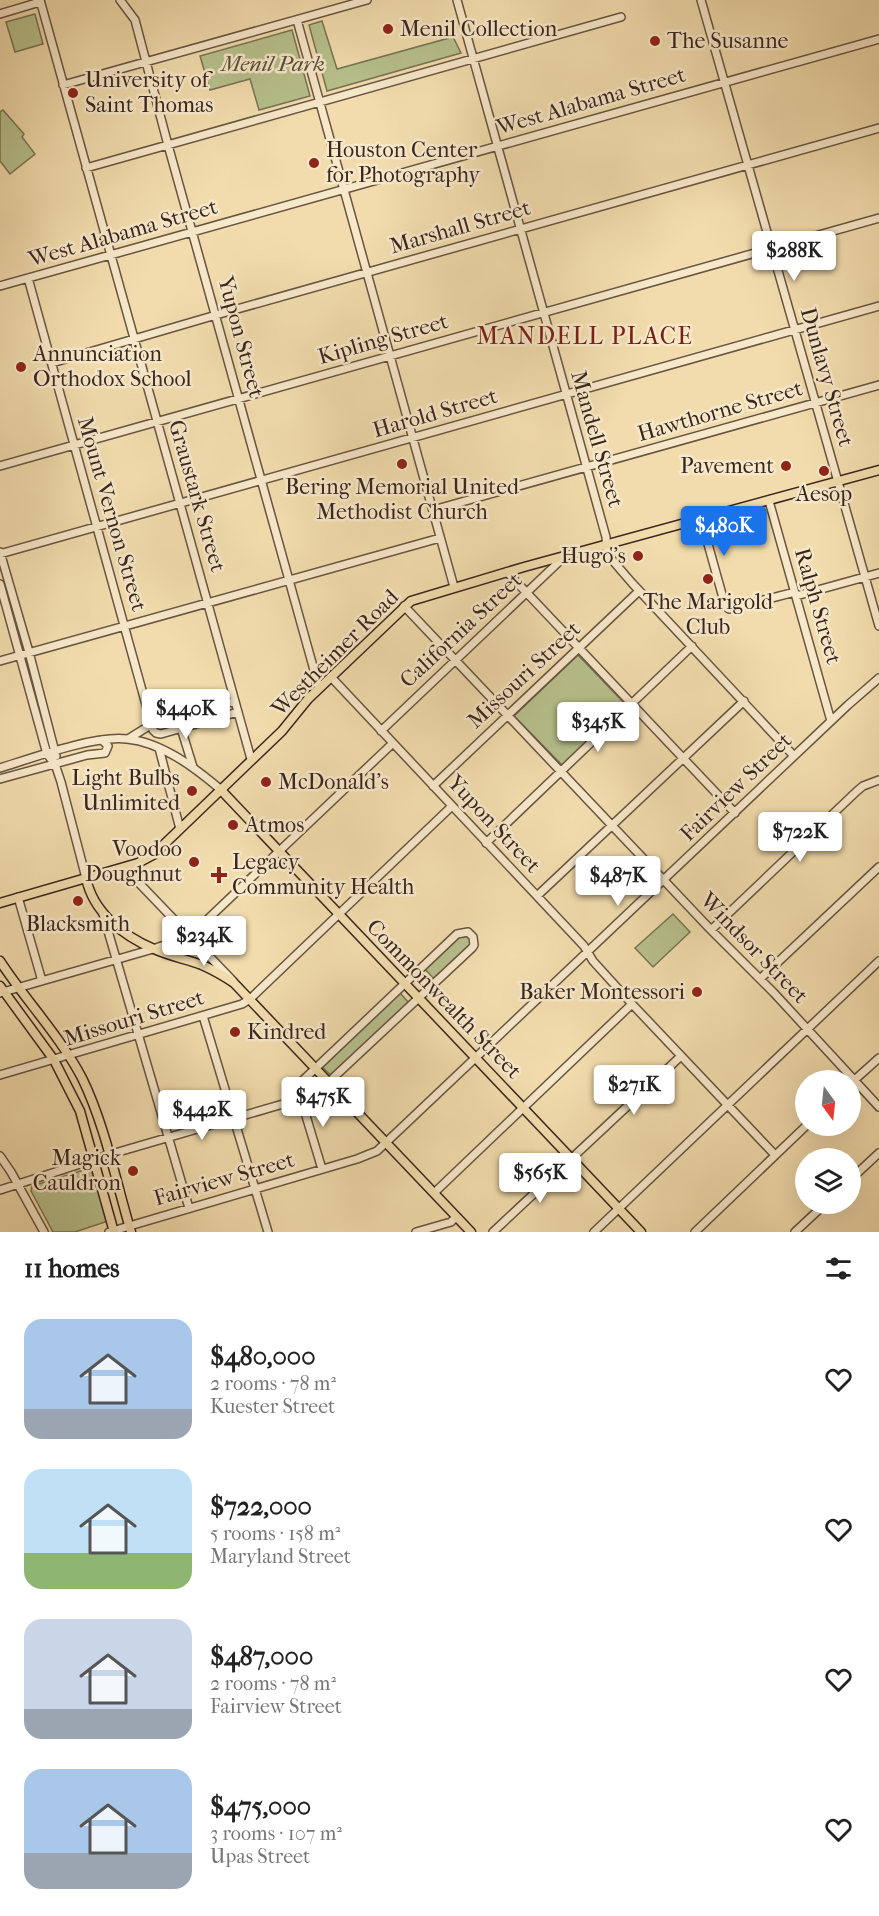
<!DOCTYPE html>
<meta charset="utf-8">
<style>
body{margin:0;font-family:"IM FELL French Canon",serif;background:#f2f2f2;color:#222;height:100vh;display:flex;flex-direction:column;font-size:22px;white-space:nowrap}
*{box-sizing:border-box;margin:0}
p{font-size:20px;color:#767676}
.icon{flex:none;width:33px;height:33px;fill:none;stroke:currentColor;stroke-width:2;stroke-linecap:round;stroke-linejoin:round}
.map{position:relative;height:1232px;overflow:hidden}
.sheet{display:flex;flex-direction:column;background:#fff;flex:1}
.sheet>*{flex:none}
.needle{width:39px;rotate:165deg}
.tools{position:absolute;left:795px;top:1070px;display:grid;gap:12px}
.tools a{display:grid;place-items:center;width:66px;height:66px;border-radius:50%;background:#fff;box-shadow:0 6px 24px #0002;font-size:30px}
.price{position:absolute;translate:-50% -51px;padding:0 14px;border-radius:6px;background:#fff;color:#222;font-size:20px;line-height:39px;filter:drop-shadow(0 2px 3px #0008)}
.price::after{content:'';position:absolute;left:50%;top:36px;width:18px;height:14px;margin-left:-9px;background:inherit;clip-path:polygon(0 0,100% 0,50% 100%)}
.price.selected{background:#1a73e8;color:#fff}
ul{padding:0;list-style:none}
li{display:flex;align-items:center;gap:18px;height:150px;padding:0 24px}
li span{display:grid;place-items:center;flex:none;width:168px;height:120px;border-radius:18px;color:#555}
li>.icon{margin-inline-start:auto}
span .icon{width:72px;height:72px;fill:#fffc;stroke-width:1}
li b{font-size:26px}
h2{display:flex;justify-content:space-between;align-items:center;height:72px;padding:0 24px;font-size:26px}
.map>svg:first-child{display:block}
</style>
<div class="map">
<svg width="879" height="1232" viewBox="0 0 879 1232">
<rect width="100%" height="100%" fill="#f2dcad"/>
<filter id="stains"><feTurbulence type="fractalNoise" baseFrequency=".00333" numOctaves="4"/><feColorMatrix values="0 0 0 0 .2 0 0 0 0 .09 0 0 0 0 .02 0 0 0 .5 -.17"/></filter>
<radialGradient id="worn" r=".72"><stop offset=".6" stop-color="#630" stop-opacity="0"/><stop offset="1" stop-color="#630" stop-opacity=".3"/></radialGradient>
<!-- green -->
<path fill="#b7c18d" stroke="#787456" stroke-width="1.5" d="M35,14L43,44L15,52L6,22Z
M322,21L337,69L453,37L461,53L327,91L309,25Z
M292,30L310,96L259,110L250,79L210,90L200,56Z
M3,110L24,134L22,137L35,154L10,174L0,161V112Z
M578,655L626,705L562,765L514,716Z
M673,914L690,932L653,967L635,948Z
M467,935L471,939L470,946L434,979L425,969L460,936Z
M400,993L409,1003L332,1076L322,1067Z
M90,1168L93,1169L108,1221L75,1232H53L31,1191L32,1186Z"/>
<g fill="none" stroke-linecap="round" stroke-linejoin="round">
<!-- minor casing -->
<g stroke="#675442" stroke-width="10">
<path id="minor" d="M40,0L251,759
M120,0L135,20L168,145L319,688
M457,0L606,537L607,554L632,583L794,756
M701,0L879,626
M0,14L40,2
M297,20L454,587
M63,85L367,0
M86,168L621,17
M28,278L153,730L156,733L161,734L238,712
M0,286L879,39
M52,363L216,315L879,128
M0,466L879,218
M769,501L831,721
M433,510L879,385
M701,519L725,605L729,609L795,592
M0,552L29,652L56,756
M0,554L879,306
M507,572L735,813
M0,584L47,754L55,764L61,782L86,878
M796,596L879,573
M404,606L711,930L774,993L879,1107
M0,661L440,538
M331,677L584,946L593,961L632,1004L775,1155
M181,728L193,767
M381,731L564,557
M128,739L152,724L235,701
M159,748L180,829
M0,768C32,758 95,735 127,739C161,742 194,767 220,789
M0,779L87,755L105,753L108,746L102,740
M433,786L639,591
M486,843L692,646
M126,867L137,881L233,981
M537,896L744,701
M18,897L42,981
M103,914L189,1208
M711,930L857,791L863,786L879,780
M760,979L879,867
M0,993L153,949L190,936L393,743
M203,1016L268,1232
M0,1075L242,1004L250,999L452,806
M850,1084L879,1058
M0,1156L11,1172L44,1232
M850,1180L879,1153
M0,1190L108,1155L283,1104C296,1098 304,1097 317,1093L472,948L474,945L473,937L468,932L457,934L299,1084L300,1096L322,1169
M434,1193L632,1004
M109,1232L357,1159L377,1151L848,705L879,678
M416,1232L451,1222L456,1217
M493,1232L681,1056
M594,1232L879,961
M695,1232L807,1125
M795,1232L826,1203"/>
</g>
<!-- major casing -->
<g stroke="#39261f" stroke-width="11">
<path id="major" d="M220,789L641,1232
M86,878C93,912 123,936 154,949C169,956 186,959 202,965C213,970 224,976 234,983L471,1232
M0,903L138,863L153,855L282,731L308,699L411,601L524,567L879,470
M0,961C26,1001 60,1036 82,1078C105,1125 116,1182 131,1232
M0,986L54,1060L80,1111L114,1232"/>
</g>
<!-- minor -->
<use href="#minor" stroke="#f7e8ca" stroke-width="7"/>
<!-- major -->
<use href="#major" stroke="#f2dcad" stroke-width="8"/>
</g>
<!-- markers -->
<g fill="#8f2418" stroke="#f7e8ca" stroke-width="2">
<circle cx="388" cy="29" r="6"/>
<circle cx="655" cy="41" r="6"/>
<circle cx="73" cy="93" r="6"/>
<circle cx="314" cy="163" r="6"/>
<circle cx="21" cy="367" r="6"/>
<circle cx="402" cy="464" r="6"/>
<circle cx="786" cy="466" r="6"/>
<circle cx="824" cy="471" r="6"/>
<circle cx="638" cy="556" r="6"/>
<circle cx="708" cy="579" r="6"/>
<circle cx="266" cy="782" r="6"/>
<circle cx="192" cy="791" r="6"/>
<circle cx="233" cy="825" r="6"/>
<circle cx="194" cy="862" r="6"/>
<path d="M216 866h6v6h6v6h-6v6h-6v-6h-6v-6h6z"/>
<circle cx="78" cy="901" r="6"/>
<circle cx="697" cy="992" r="6"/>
<circle cx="235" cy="1032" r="6"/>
<circle cx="133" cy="1171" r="6"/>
</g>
<g text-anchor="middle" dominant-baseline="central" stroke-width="5" stroke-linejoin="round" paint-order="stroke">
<!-- poi labels -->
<g font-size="22" fill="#39261f" stroke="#f7e8ca" text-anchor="start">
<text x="400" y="29">Menil Collection</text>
<text x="667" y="41">The Susanne</text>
<text x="85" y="80">University of<tspan x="85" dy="25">Saint Thomas</tspan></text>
<text x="326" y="150">Houston Center<tspan x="326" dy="25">for Photography</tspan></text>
<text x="33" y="354">Annunciation<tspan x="33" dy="25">Orthodox School</tspan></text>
<text x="774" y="466" text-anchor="end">Pavement</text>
<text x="402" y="487" text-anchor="middle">Bering Memorial United<tspan x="402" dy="25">Methodist Church</tspan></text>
<text x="824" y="494" text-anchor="middle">Aesop</text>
<text x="626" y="556" text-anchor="end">Hugo's</text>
<text x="708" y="602" text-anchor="middle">The Marigold<tspan x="708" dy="25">Club</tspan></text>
<text x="180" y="778" text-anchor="end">Light Bulbs<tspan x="180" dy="25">Unlimited</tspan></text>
<text x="278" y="782">McDonald's</text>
<text x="245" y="825">Atmos</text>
<text x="182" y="849" text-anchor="end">Voodoo<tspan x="182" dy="25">Doughnut</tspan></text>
<text x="232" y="862">Legacy<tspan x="232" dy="25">Community Health</tspan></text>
<text x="78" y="924" text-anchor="middle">Blacksmith</text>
<text x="685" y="992" text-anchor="end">Baker Montessori</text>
<text x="247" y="1032">Kindred</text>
<text x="121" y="1158" text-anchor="end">Magick<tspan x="121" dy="25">Cauldron</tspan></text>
</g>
<!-- park labels -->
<g font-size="22" font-style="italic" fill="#584d3a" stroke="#f7e8ca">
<text x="273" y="64">Menil Park</text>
</g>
<!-- street labels -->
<g font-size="22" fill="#39261f" stroke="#f7e8ca">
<text transform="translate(591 101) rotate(-16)">West Alabama Street</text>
<text transform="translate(460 227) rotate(-16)">Marshall Street</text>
<text transform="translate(123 233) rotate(-16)">West Alabama Street</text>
<text transform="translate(241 337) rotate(75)">Yupon Street</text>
<text transform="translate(383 339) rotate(-16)">Kipling Street</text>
<text transform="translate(827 377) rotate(74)">Dunlavy Street</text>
<text transform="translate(720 411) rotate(-16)">Hawthorne Street</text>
<text transform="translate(435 413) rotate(-16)">Harold Street</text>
<text transform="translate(597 439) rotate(74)">Mandell Street</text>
<text transform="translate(197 496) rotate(74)">Graustark Street</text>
<text transform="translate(112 514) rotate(74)">Mount Vernon Street</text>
<text transform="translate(818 606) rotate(74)">Ralph Street</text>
<text transform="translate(461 630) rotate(-43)">California Street</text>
<text transform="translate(335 653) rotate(-45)">Westheimer Road</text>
<text transform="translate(524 675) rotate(-43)">Missouri Street</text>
<text transform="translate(736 787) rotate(-44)">Fairview Street</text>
<text transform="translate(494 824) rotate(47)">Yupon Street</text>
<text transform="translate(754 948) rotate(46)">Windsor Street</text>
<text transform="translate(444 999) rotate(46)">Commonwealth Street</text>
<text transform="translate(134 1018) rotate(-17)">Missouri Street</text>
<text transform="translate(224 1179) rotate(-16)">Fairview Street</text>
</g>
<!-- neighbourhood labels -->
<g font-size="24" letter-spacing="1.5" fill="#7a1f14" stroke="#f7e8ca">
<text x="585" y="336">MANDELL PLACE</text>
</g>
</g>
<rect width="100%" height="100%" filter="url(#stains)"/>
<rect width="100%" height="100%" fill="url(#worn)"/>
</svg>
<div class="tools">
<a><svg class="needle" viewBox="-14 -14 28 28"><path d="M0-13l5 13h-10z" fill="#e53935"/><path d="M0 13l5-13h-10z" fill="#767676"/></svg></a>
<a><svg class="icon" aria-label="layers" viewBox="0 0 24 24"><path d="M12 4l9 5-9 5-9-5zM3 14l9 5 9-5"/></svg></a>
</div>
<b class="price" style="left:794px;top:282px">$288K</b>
<b class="price selected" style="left:724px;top:557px">$480K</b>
<b class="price" style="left:186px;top:740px">$440K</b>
<b class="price" style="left:598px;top:753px">$345K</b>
<b class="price" style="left:800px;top:863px">$722K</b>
<b class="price" style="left:618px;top:907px">$487K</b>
<b class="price" style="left:204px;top:967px">$234K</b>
<b class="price" style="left:634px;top:1116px">$271K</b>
<b class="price" style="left:323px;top:1128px">$475K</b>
<b class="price" style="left:202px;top:1141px">$442K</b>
<b class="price" style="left:540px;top:1204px">$565K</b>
</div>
<section class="sheet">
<h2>11 homes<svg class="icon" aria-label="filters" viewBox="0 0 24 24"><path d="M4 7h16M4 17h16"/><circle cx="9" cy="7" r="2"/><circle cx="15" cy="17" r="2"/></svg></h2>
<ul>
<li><span style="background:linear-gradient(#a9c7e8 75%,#9aa5b1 0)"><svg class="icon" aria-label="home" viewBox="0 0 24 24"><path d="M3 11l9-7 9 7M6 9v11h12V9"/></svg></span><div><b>$480,000</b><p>2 rooms · 78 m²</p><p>Kuester Street</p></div><svg class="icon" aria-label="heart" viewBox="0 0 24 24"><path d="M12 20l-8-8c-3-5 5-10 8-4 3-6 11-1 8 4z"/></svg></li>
<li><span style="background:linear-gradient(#bfe0f5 70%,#8fb573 0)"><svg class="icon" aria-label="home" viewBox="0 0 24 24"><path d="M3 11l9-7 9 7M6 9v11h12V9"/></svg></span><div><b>$722,000</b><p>5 rooms · 158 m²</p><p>Maryland Street</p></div><svg class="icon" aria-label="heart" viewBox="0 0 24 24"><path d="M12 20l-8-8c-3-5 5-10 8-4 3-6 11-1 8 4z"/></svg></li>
<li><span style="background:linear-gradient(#c9d6e8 75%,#9aa5b1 0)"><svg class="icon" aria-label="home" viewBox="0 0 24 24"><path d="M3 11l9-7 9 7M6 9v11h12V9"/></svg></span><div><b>$487,000</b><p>2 rooms · 78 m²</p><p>Fairview Street</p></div><svg class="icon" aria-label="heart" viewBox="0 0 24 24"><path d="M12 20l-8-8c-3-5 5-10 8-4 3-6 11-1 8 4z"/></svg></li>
<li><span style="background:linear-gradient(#a9c7e8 70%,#9aa5b1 0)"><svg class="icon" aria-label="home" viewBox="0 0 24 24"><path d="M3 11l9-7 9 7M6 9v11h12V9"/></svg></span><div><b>$475,000</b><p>3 rooms · 107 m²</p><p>Upas Street</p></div><svg class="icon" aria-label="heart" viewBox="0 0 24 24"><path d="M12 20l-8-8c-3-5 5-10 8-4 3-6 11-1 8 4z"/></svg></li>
</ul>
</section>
